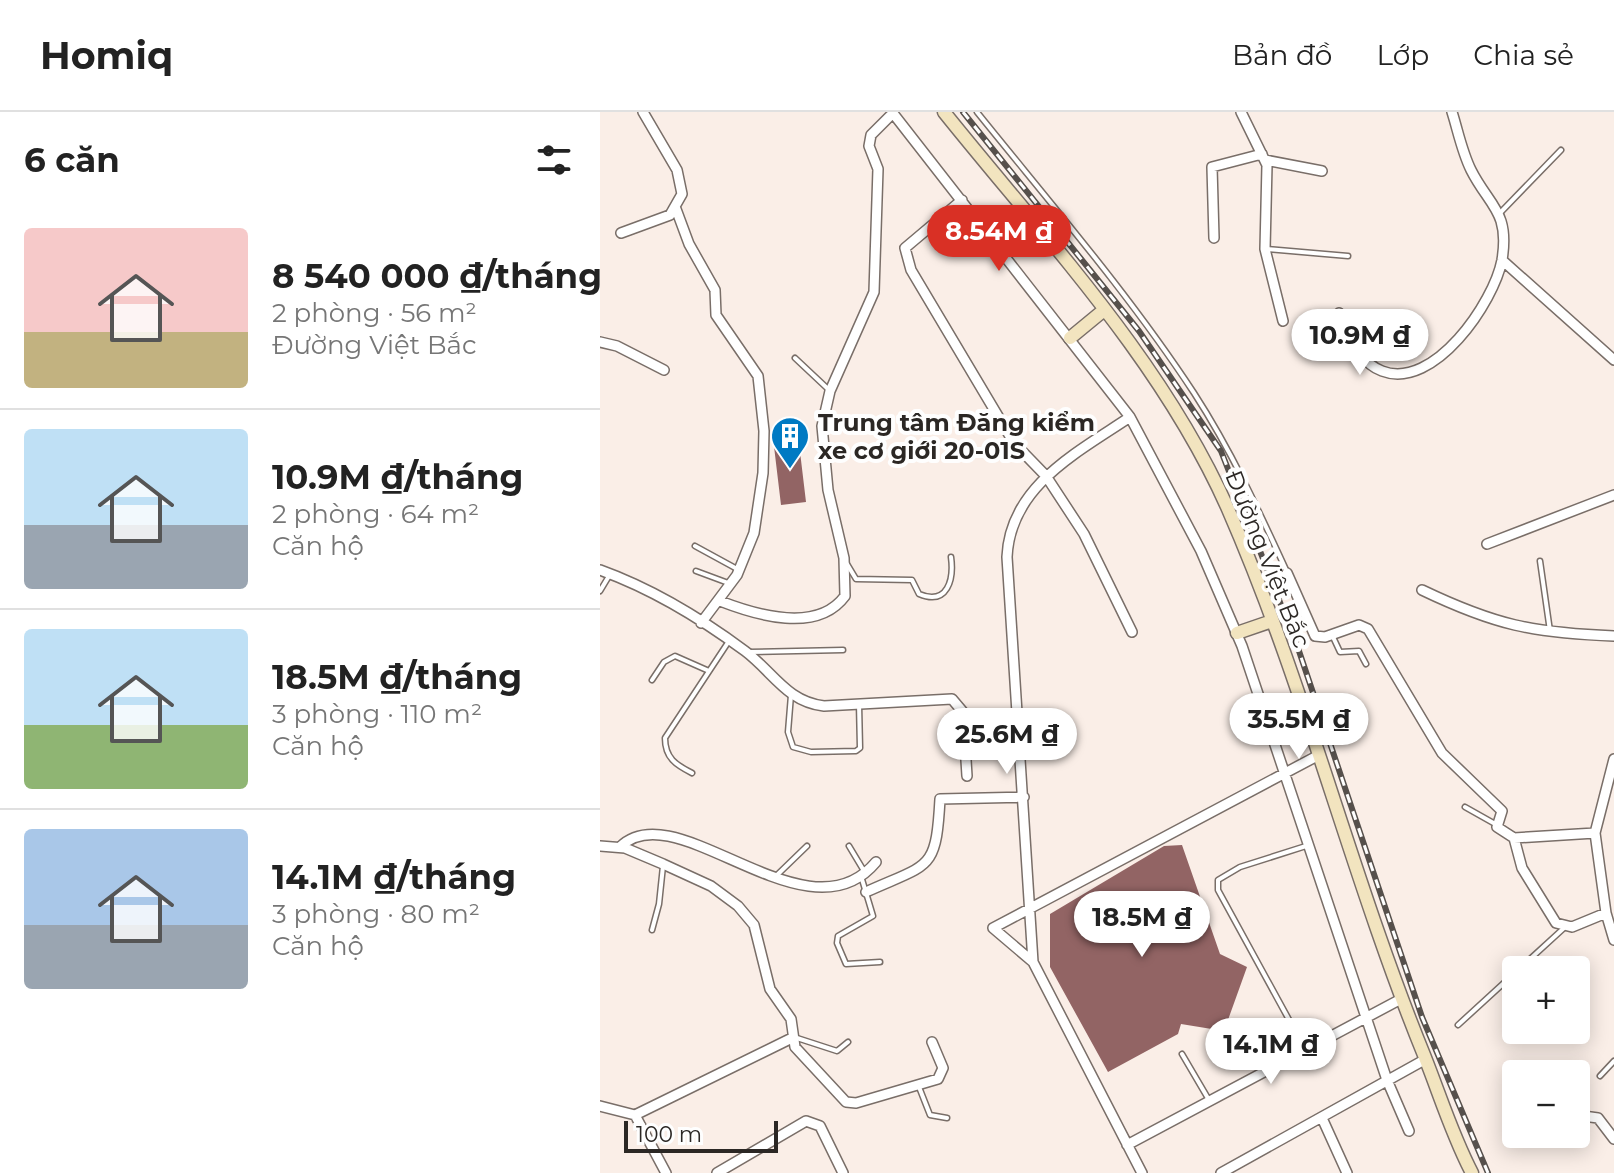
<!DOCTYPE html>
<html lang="vi">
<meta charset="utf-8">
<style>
body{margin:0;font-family:Montserrat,sans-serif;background:#f6f6f6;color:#222;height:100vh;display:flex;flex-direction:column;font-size:30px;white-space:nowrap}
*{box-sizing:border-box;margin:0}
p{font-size:26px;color:#767676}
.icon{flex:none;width:44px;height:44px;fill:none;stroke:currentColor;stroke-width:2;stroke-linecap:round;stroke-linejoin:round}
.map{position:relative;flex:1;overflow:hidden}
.side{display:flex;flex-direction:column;background:#fff;width:600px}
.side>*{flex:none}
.buttons{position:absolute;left:902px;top:844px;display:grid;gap:16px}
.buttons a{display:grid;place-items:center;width:88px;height:88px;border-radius:8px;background:#fff;box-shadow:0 4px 20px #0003;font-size:40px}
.scale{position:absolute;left:24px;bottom:20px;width:154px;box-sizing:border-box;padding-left:8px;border:4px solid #2b2724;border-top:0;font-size:22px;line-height:28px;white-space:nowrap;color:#2b2724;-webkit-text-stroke:6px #fefefe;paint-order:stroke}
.price{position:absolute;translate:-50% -68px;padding:0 18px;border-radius:28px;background:#fff;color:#222;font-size:26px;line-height:52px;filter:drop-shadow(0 2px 4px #0008)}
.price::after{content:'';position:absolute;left:50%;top:48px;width:24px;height:18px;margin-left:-12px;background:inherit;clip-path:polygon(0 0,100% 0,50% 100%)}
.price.current{background:#d93025;color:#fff}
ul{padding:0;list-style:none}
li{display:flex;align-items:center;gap:24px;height:200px;padding:0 24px}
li+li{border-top:2px solid #e0e0e0}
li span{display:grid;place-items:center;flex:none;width:224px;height:160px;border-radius:8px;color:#555}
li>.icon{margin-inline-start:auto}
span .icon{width:96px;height:96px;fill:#fffc;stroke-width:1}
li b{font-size:34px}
h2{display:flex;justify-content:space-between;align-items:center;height:96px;padding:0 24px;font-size:34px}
header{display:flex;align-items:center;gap:48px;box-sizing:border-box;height:112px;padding:0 40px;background:#fff;border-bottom:2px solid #e0e0e0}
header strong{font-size:38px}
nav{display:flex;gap:44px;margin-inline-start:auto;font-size:28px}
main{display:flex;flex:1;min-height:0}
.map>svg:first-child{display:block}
</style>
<header>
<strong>Homiq</strong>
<nav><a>Bản đồ</a><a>Lớp</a><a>Chia sẻ</a></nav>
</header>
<main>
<section class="side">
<h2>6 căn<svg class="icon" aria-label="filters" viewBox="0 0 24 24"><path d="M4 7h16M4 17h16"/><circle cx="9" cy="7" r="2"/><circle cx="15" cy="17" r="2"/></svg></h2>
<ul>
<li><span style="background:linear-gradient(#f6c9c9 65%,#c2b280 0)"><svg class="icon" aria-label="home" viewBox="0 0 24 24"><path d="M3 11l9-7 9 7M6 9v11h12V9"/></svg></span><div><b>8 540 000 ₫/tháng</b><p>2 phòng · 56 m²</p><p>Đường Việt Bắc</p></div></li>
<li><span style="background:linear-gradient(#bfe0f5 60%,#9aa5b1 0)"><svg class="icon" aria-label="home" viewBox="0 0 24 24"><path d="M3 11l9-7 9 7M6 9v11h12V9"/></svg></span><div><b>10.9M ₫/tháng</b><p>2 phòng · 64 m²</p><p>Căn hộ</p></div></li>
<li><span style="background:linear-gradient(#bfe0f5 60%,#8fb573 0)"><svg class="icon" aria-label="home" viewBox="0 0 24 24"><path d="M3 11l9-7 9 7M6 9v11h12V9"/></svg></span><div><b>18.5M ₫/tháng</b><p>3 phòng · 110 m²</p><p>Căn hộ</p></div></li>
<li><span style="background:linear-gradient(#a9c7e8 60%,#9aa5b1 0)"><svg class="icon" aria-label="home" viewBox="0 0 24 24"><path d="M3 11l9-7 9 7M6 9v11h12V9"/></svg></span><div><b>14.1M ₫/tháng</b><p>3 phòng · 80 m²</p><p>Căn hộ</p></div></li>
</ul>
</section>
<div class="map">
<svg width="1014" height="1061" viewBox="0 0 1014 1061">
<rect width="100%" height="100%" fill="#faeee7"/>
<!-- building -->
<path fill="#926464" d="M198,323L206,390L181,393L173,326Z
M582,733L620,842L647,855L624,919L581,912L578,922L508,960L450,855V802L564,734Z"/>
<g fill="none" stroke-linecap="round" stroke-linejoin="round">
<!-- lane casing -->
<g stroke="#796e68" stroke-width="7">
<path id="lane" d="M377,0C451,92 529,182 594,281C631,338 659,399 687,460
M900,101L961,38
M667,137L748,144
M195,246L228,277
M95,434L139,458
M940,449L950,519
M247,452L256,467L312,468L319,482C348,494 354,467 351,445
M96,459L131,472
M0,479L9,464
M733,525L740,540L759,539L766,552
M149,540L243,538
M52,568L64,550L75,544L109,559
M191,583L188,620L193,635L211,640L256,639L260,636L259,592
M92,661C76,653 65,646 65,626L129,529
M865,695L897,713
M249,734L264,759
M176,764L207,734
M261,764L273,804L238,824L237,831L246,852L280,850
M52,818L59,792L63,754
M858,913L964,816
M197,926L237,939L248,930
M705,937L618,778V768L640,755L706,734
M582,942L609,988
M1000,964L1014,949
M319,975L330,1003L347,1006"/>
</g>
<!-- street casing -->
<g stroke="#796e68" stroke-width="12">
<path id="street" d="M292,0L530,305L601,439L642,534L787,968L809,1019
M641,0L667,53L665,137L683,209
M665,48L722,59
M362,88L305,136L311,158L414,331L446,364L484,422L532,520
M76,97L89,132L115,178L116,203L158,264L164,319L163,361L154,421L137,463L101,511
M21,121L70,103L82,82L77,58L43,0
M614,126L612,55L662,42
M902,148L1014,248
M739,201C750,222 758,250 782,259C834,279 894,190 902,148C910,99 889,94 871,58C862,40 858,19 852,0
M0,230L17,234L64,258
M530,305C478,340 410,374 407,445L433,850L542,1061
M887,432L1014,383
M0,458C50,476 103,508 145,539C173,560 187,590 224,594L352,587L363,600L367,664
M687,461L715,524L725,525L759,513L768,517L842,641L902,699L897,715L914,726L922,756L956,811L972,815L1006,801
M822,478C895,513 933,521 1014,524
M120,489C156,503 217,522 245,484L244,446L228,378L222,314L230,279L274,180L278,57L269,34L271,23L293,1
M1014,647L995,721L1006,801L1014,828
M914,726L995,721
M0,734L25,736L63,752L111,774L138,794L154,813L170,877L191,907L195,935L246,990L256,991L338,967L343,956L332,930
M20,735C76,679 207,833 276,750
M266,780C330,751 336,760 340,687L424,685
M433,850L393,816L719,643
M0,994L35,1003L192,926
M35,1003L66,1061
M976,1003L998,1006L1014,1027
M722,1006L747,1061
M527,1033L801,887
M117,1061L206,1009L220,1014L243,1061
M621,1061L826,947"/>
</g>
<!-- secondary casing -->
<g stroke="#796e68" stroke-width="15">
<path id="secondary" d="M344,0C445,126 562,248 628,397C706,575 751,764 824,943C840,983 852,1023 872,1061
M470,226L504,198
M637,521L672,509"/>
</g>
<!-- lane -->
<use href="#lane" stroke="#fff" stroke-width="4"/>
<!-- street -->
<use href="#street" stroke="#fff" stroke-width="9"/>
<!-- secondary -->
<use href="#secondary" stroke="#f2e4bf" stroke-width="12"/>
<!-- rail casing -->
<g stroke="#56504c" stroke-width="6">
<path id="rail" d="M363,0L539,219L621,339L699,539L822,905L888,1061"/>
</g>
<!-- rail -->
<use href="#rail" stroke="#fefefe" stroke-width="3" stroke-dasharray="9" stroke-linecap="butt"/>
</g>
<!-- icons -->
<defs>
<g id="building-pin" transform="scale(2)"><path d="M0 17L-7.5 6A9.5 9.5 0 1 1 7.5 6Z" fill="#007ac3" stroke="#fefefe"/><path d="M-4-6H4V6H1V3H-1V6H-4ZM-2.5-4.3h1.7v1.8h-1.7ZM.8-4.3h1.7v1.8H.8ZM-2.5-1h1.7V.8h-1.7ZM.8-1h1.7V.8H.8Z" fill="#fff"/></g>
</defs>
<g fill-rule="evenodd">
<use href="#building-pin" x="190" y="324"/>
</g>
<g text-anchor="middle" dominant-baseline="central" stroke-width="8" stroke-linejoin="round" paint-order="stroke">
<!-- poi labels -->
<g font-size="24" font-weight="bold" fill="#2b2724" stroke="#fefefe" text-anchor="start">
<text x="218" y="310">Trung tâm Đăng kiểm<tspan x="218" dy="28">xe cơ giới 20-01S</tspan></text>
</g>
<!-- street labels -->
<g font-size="24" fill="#2b2724" stroke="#fefefe">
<text transform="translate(668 447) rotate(68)">Đường Việt Bắc</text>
</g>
</g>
</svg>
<div class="buttons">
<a>+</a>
<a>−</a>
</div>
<div class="scale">100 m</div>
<b class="price current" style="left:399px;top:161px">8.54M ₫</b>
<b class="price" style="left:760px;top:265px">10.9M ₫</b>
<b class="price" style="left:699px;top:649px">35.5M ₫</b>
<b class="price" style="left:407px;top:664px">25.6M ₫</b>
<b class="price" style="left:542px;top:847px">18.5M ₫</b>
<b class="price" style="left:671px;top:974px">14.1M ₫</b>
</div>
</main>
